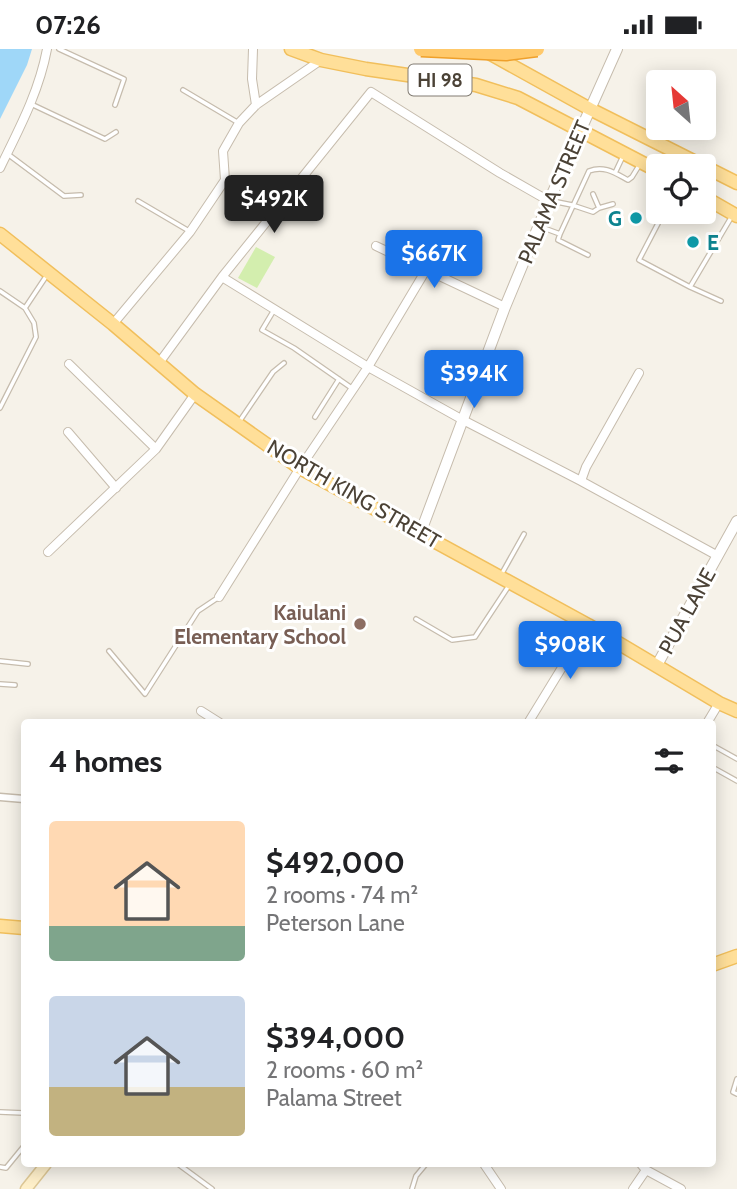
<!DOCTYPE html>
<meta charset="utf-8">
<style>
body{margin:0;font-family:Cabin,sans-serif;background:#f6f6f6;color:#202124;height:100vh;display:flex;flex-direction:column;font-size:26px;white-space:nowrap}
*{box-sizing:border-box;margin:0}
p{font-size:23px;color:#757577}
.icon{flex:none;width:38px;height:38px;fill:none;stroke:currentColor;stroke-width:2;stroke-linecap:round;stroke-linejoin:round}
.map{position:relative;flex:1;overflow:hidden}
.panel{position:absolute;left:21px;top:670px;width:695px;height:448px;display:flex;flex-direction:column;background:#fff;border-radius:7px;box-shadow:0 4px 18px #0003}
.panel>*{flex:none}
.needle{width:46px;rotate:333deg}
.controls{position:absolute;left:646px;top:21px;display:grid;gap:14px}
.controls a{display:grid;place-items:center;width:70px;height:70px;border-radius:7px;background:#fff;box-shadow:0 4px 18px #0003;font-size:35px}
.price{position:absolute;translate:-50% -60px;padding:0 16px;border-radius:7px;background:#1a73e8;color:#fff;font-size:23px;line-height:46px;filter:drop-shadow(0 2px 4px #0008)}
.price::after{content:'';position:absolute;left:50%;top:42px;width:21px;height:16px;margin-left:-10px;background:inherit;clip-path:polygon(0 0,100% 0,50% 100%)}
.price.selected{background:#222;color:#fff}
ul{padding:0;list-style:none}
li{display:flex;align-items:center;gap:21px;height:175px;padding:0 28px}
li span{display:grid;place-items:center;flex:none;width:196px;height:140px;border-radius:7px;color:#555}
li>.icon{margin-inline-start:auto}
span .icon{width:84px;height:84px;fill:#fffc;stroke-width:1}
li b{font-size:30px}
h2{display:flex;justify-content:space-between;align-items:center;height:84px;padding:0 28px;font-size:30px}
.status{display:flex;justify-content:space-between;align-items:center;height:49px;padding:0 35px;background:#fff;direction:ltr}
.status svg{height:19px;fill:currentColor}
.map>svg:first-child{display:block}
</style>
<div class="status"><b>07:26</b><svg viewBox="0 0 49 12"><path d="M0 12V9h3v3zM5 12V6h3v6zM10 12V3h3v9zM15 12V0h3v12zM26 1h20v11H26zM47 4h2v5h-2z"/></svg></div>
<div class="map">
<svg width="737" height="1140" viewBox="0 0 737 1140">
<rect width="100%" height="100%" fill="#f6f2e9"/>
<!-- green -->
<path fill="#d3eeae" d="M256,198L275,208L257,239L238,229Z"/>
<!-- water -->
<path fill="#9fd7f8" d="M0,0H32L27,16L0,70Z"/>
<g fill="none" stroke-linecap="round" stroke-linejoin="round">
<!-- service casing -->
<g stroke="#c6bcad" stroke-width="6">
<path id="service" d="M59,0L124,30L115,56
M183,41L237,73
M31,55L105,90L116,83
M9,106L64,147L81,146
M615,124L623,107
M138,152L189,182
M552,152L572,156L593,163L599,159L593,145
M599,159L613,155
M664,163L639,211L690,238L732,167
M541,178L560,185L589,122C604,116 615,124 628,131L632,128L640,115
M560,185L558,191L588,206
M690,238L721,252
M0,242L25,259L47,226
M274,261L262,281L294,299L353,340
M0,359L36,288L34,274L25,259
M315,368L339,330
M239,373L273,323L284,314
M501,526L524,485
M416,570L452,591L475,588L510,535
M109,602L145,645L198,562L219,548
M0,612L28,615
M0,635L15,636
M712,696L737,710
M712,718L737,732
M737,1030L733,1043L737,1045
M0,1063L24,1064
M178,1115L212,1140
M0,1118L6,1119L24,1097
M412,1140L416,1127L426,1115"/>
</g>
<!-- pedestrian casing -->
<g stroke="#c6bcad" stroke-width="9">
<path id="pedestrian" d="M0,748L24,750"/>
</g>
<!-- minor casing -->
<g stroke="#c6bcad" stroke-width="10">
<path id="minor" d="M253,0L252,30L256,56
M0,119C19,80 39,43 47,0
M376,197L505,258
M222,228L368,318L463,371L581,432L718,507
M113,275L190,183L225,131L223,102L239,74L256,56L321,11
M159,314L222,228L371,43L500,124L549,152
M69,315L156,400
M68,383L116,439
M581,432L586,418L639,324
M48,503L156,400L195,345
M219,548L300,419L368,318L426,221
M201,662L220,674
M528,674L588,576
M707,674L719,654
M484,1115L501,1140
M641,1115L646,1121L681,1140
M633,1140L646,1121"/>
</g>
<!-- tertiary casing -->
<g stroke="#c6bcad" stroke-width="12">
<path id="tertiary" d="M420,485L505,258L549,152L617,0
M657,616L737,472"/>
</g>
<!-- secondary casing -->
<g stroke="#dec896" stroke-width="13">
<path id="secondary" d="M26,1140L46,1115"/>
</g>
<!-- primary casing -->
<g stroke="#f1bf5c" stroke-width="15">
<path id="primary" d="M291,0L321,11L366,20L476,36L518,49L658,122
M489,4L590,60L737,134
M704,148L737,167
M0,185L113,275L195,345L300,419L588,576L719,654L737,662
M0,877L24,879
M712,916L737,907"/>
</g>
<!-- service -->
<use href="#service" stroke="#fff" stroke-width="3.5"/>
<!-- pedestrian -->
<use href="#pedestrian" stroke="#fff" stroke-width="6"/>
<!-- minor -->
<use href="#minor" stroke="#fff" stroke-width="8"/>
<!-- tertiary -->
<use href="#tertiary" stroke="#fff" stroke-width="10"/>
<!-- secondary -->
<use href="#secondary" stroke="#fff0ca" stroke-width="10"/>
<!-- primary -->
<use href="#primary" stroke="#ffdf99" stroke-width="12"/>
<!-- motorway-bridge casing -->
<g stroke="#efa02a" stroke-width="17" stroke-linecap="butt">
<path id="motorway-bridge" d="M421,0L506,4L537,0"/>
</g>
<!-- motorway-bridge -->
<use href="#motorway-bridge" stroke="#ffc96b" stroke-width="14"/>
</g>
<!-- markers -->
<g fill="#0f9aa8" stroke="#fff" stroke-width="2.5">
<circle cx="636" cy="169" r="7"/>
<circle cx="693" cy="193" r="7"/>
</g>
<circle fill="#8d6e63" stroke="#fff" stroke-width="2.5" cx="360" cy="575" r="7"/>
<g text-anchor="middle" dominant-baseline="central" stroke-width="6" stroke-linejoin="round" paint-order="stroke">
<!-- shield labels -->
<rect fill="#fff" stroke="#817b72" stroke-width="2" x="408.5" y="15.5" width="63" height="31" rx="5"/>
<g font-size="19" font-weight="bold" fill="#4b4236">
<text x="440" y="31">HI 98</text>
</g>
<!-- street labels -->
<g font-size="21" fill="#4b4236" stroke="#fff">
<text transform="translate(554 143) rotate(-67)">PALAMA STREET</text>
<text transform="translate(354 445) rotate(30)">NORTH KING STREET</text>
<text transform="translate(687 562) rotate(-61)">PUA LANE</text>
</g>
<!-- culture labels -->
<g font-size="21" font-weight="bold" fill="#0d838f" stroke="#fff" text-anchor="end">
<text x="622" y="169">G</text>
<text x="707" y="193" text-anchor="start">E</text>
</g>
<!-- education labels -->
<g font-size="21" font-weight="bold" fill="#785e54" stroke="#fff" text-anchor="end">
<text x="346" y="563">Kaiulani<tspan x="346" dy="24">Elementary School</tspan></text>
</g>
</g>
</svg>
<div class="controls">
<a><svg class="needle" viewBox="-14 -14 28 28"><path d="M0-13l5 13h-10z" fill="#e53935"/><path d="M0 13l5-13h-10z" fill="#757577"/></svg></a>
<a><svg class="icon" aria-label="locate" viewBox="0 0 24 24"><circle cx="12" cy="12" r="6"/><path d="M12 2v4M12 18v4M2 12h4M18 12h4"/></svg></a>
</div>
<b class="price selected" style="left:274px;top:186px">$492K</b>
<b class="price" style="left:434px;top:241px">$667K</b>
<b class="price" style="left:474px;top:361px">$394K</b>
<b class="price" style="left:570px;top:632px">$908K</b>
<section class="panel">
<h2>4 homes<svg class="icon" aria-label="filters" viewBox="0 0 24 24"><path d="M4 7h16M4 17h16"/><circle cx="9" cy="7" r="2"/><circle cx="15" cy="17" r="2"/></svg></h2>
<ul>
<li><span style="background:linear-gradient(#ffd9b3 75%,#7fa58c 0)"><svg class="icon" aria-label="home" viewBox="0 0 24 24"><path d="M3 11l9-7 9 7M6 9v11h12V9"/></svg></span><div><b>$492,000</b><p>2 rooms · 74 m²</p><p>Peterson Lane</p></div></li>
<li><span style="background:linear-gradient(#c9d6e8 65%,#c2b280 0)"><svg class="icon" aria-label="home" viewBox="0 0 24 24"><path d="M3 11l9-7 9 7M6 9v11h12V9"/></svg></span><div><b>$394,000</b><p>2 rooms · 60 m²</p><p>Palama Street</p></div></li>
</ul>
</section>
</div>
